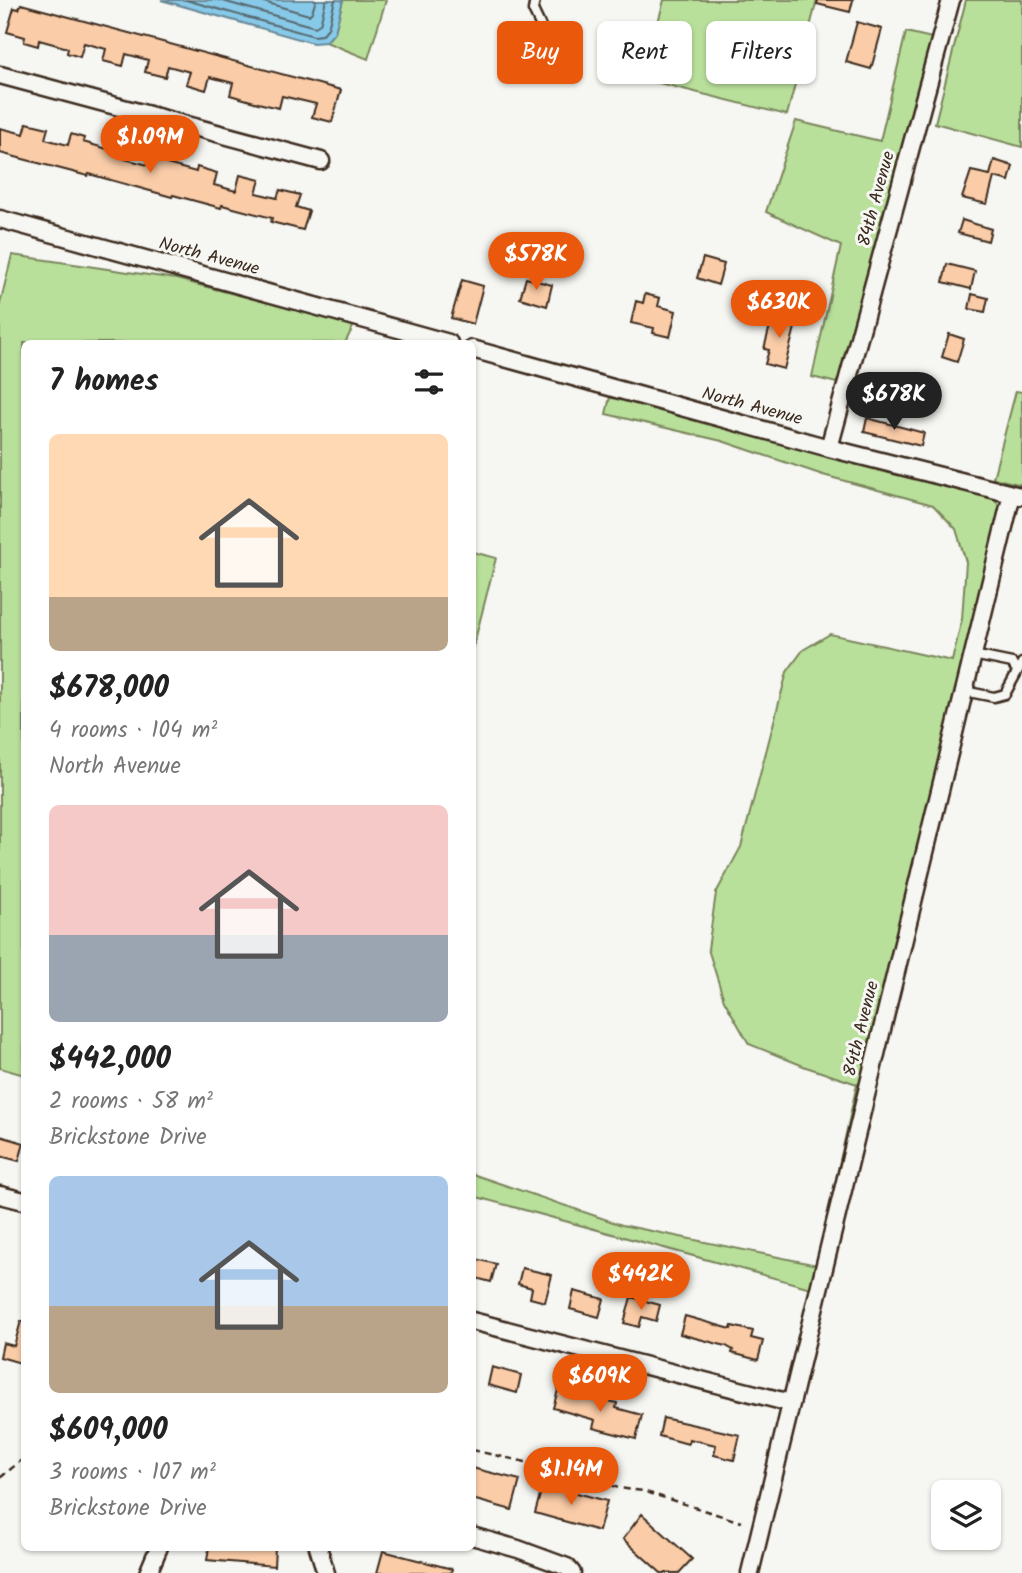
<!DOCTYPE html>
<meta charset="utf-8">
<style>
body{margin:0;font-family:Kalam,sans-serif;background:#f6f6f6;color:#222;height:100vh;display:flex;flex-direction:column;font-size:26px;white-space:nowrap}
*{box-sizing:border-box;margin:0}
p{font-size:23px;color:#767676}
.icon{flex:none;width:38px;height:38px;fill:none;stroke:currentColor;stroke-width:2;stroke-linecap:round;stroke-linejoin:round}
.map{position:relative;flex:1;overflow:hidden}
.details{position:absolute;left:21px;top:340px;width:455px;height:1211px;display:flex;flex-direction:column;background:#fff;border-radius:10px;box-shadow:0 2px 5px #0004}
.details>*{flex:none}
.hud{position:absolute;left:497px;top:21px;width:420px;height:63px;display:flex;gap:14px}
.fabs{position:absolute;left:931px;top:1480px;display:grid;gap:14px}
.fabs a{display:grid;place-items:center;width:70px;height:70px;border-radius:10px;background:#fff;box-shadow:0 2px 5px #0004;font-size:35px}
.price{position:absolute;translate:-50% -60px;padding:0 16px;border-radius:24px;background:#ea580c;color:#fff;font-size:23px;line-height:46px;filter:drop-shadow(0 2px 4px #0008)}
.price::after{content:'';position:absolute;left:50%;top:42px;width:21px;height:16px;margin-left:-10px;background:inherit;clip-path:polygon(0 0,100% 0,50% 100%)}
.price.selected{background:#222;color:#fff}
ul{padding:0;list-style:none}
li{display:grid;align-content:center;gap:14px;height:371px;padding:0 28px}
li span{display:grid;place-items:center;height:217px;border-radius:10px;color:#555}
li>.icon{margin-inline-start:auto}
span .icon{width:126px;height:126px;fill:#fffc;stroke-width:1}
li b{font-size:30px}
h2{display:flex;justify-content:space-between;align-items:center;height:84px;padding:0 28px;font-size:30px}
.tag{padding:0 24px;border-radius:10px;background:#fff;box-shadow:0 2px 5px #0004;font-size:24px;line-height:63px}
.tag.selected{background:#ea580c;color:#fff}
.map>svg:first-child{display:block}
</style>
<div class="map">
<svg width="1022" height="1573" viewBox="0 0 1022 1573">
<rect width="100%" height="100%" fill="#f6f6f2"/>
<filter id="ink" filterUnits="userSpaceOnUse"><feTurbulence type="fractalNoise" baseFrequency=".0143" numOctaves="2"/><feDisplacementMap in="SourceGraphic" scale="14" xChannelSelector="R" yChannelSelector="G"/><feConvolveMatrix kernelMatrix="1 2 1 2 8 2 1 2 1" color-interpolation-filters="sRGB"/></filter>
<g filter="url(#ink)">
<!-- green -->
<path fill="#b9e09b" stroke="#7a855c" stroke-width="2" d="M343,0H386L368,59L326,42L335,32Z
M664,0H817L787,115L643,79Z
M966,0H1022V147L935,123Z
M906,32L932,38L841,384L812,377L841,246L766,212L796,121L880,141Z
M12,255L176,279L354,325L345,343H24V1075L0,1068V304Z
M1016,391L1022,392V485L993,478Z
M610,397L993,495L1004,516L817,1266L811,1288L473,1196L472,1174L622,1225L817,1265L857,1084L806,1067L749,1044L724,1000L708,949L716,893L741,847L787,672L803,650L830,634L952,661L962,619L966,562L956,529L933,505L823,475L722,441L606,414Z
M473,552L496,558L473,648L472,552Z"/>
<!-- water -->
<path fill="#87c9e8" stroke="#698997" stroke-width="2" d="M161,0H343L335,32L326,42L313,43Z"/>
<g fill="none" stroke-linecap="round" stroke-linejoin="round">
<!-- shore -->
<path stroke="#596a6f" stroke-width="2" d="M186,0L314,36L322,35L328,28L335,0
M219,0L315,27L320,24L326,0
M257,0L309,15L312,12L316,0"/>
</g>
<!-- building -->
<path fill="#facca8" stroke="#3b2a1e" stroke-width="2" d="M818,0H853L850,12L817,4Z
M21,4L341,90L332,122L312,117L316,104L282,96L279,108L258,103L230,95L233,83L210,77L206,90L186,84L190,72L168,66L165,77L145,72L148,60L126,54L123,66L103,61L106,49L84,43L80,57L67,53L68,48L39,40L38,46L24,42L25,37L7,32L14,8L19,9Z
M857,22L882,29L871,69L846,62Z
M608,30L645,39L639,63L602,54Z
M27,123L48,128L45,139L68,145L71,134L84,138L83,142L111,150L112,146L127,150L125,159L152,166L154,156L168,159L167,164L196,172L197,167L217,173L214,185L236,191L240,175L260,180L256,193L277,198L280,190L300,195L296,207L309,211L303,230L271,222L272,218L222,205L221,208L173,195L172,197L89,174L88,176L0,153V128L24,134Z
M994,160L1013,166L1009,181L994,177L987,204L962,198L971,171L990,175Z
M962,220L991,229L988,241L958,233Z
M703,258L724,264L718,285L697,278Z
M947,264L975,271L971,289L943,282Z
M526,278L552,285L547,306L520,298Z
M462,280L483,286L473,324L451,318Z
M645,294L660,298L658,306L676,311L670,337L653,333L654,328L631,323L636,301L643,303Z
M972,294L988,298L985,312L969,309Z
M773,314L797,320L784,369L765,364L769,350L764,349Z
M949,334L964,339L957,362L942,357Z
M867,418L924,433L921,446L864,432Z
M0,1136L24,1143L19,1161L0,1156Z
M472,1258L496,1264L491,1282L472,1277Z
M522,1268L552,1275L545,1302L530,1298L532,1288L518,1284Z
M574,1291L604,1299L599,1317L570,1309Z
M631,1297L660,1305L656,1321L642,1317L639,1327L624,1323Z
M685,1316L731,1329L732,1326L753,1331L751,1338L763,1341L758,1360L732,1353L733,1350L726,1346L680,1334Z
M21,1321H24V1364L0,1357L3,1343L14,1346Z
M492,1367L521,1375L517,1393L488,1385Z
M558,1390L599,1402L600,1399L617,1403L616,1408L642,1415L636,1439L593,1428L595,1420L553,1408Z
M663,1418L740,1435L734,1460L714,1455L716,1445L689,1439L688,1444L659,1436Z
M472,1468L520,1480L512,1510L472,1499Z
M543,1484L607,1501L599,1531L535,1513Z
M642,1514L692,1559L679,1573H661L623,1539Z
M209,1547H275L274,1566L207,1560Z
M383,1551L452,1569L451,1573H377Z"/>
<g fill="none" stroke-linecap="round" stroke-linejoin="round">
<!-- lane casing -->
<g stroke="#3b2a1e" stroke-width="13">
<path id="lane" d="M535,0L533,10L545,35L574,43
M973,655L1012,663L1017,671
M964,691L994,697L1005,694L1022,663"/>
</g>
<!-- street casing -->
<g stroke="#3b2a1e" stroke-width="21">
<path id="street" d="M0,75L321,161
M0,219L449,343
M472,349L829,448L1020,496
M829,448L951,0
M0,1195L24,1201
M472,1321L790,1403
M472,1536L518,1549L567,1567L572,1573
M318,1547L326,1573
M148,1573L159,1547
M750,1573L1012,494"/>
</g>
<!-- path -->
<path stroke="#3b2a1e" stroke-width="2.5" stroke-dasharray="7 5" stroke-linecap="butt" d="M472,1450L588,1476L618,1488L643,1491L741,1522
M0,1478L24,1458"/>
<!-- lane -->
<use href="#lane" stroke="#f6f6f2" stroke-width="8"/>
<!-- street -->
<use href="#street" stroke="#f6f6f2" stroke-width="16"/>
</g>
</g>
<g text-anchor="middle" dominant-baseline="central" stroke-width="6" stroke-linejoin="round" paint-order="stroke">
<!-- street labels -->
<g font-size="18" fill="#3b2a1e" stroke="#f6f6f2">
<text transform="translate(877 199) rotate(-75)">84th Avenue</text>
<text transform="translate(209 257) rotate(15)">North Avenue</text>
<text transform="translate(752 407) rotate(15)">North Avenue</text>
<text transform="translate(862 1029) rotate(-76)">84th Avenue</text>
</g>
</g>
</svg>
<div class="fabs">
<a><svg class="icon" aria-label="layers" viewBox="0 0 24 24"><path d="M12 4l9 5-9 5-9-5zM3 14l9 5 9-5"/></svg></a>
</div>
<b class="price" style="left:150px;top:175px">$1.09M</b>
<b class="price" style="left:536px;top:292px">$578K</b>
<b class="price" style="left:779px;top:340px">$630K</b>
<b class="price selected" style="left:894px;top:432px">$678K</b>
<b class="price" style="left:641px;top:1312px">$442K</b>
<b class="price" style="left:600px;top:1414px">$609K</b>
<b class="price" style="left:571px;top:1507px">$1.14M</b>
<div class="hud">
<a class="tag selected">Buy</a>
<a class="tag">Rent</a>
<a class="tag">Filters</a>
</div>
<section class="details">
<h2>7 homes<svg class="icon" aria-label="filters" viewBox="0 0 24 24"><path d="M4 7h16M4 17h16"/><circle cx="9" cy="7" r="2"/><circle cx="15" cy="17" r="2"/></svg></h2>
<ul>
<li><span style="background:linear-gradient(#ffd9b3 75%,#b9a48a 0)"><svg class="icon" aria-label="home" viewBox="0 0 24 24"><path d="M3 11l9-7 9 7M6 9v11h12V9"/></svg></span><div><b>$678,000</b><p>4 rooms · 104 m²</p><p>North Avenue</p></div></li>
<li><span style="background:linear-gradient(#f6c9c9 60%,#9aa5b1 0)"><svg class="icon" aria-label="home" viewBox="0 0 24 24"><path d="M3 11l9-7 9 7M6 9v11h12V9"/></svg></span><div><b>$442,000</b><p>2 rooms · 58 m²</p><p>Brickstone Drive</p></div></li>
<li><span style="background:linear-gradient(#a9c7e8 60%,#b9a48a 0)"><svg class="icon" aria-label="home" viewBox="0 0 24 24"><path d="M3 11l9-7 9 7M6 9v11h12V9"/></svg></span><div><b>$609,000</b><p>3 rooms · 107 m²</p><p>Brickstone Drive</p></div></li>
</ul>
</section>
</div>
